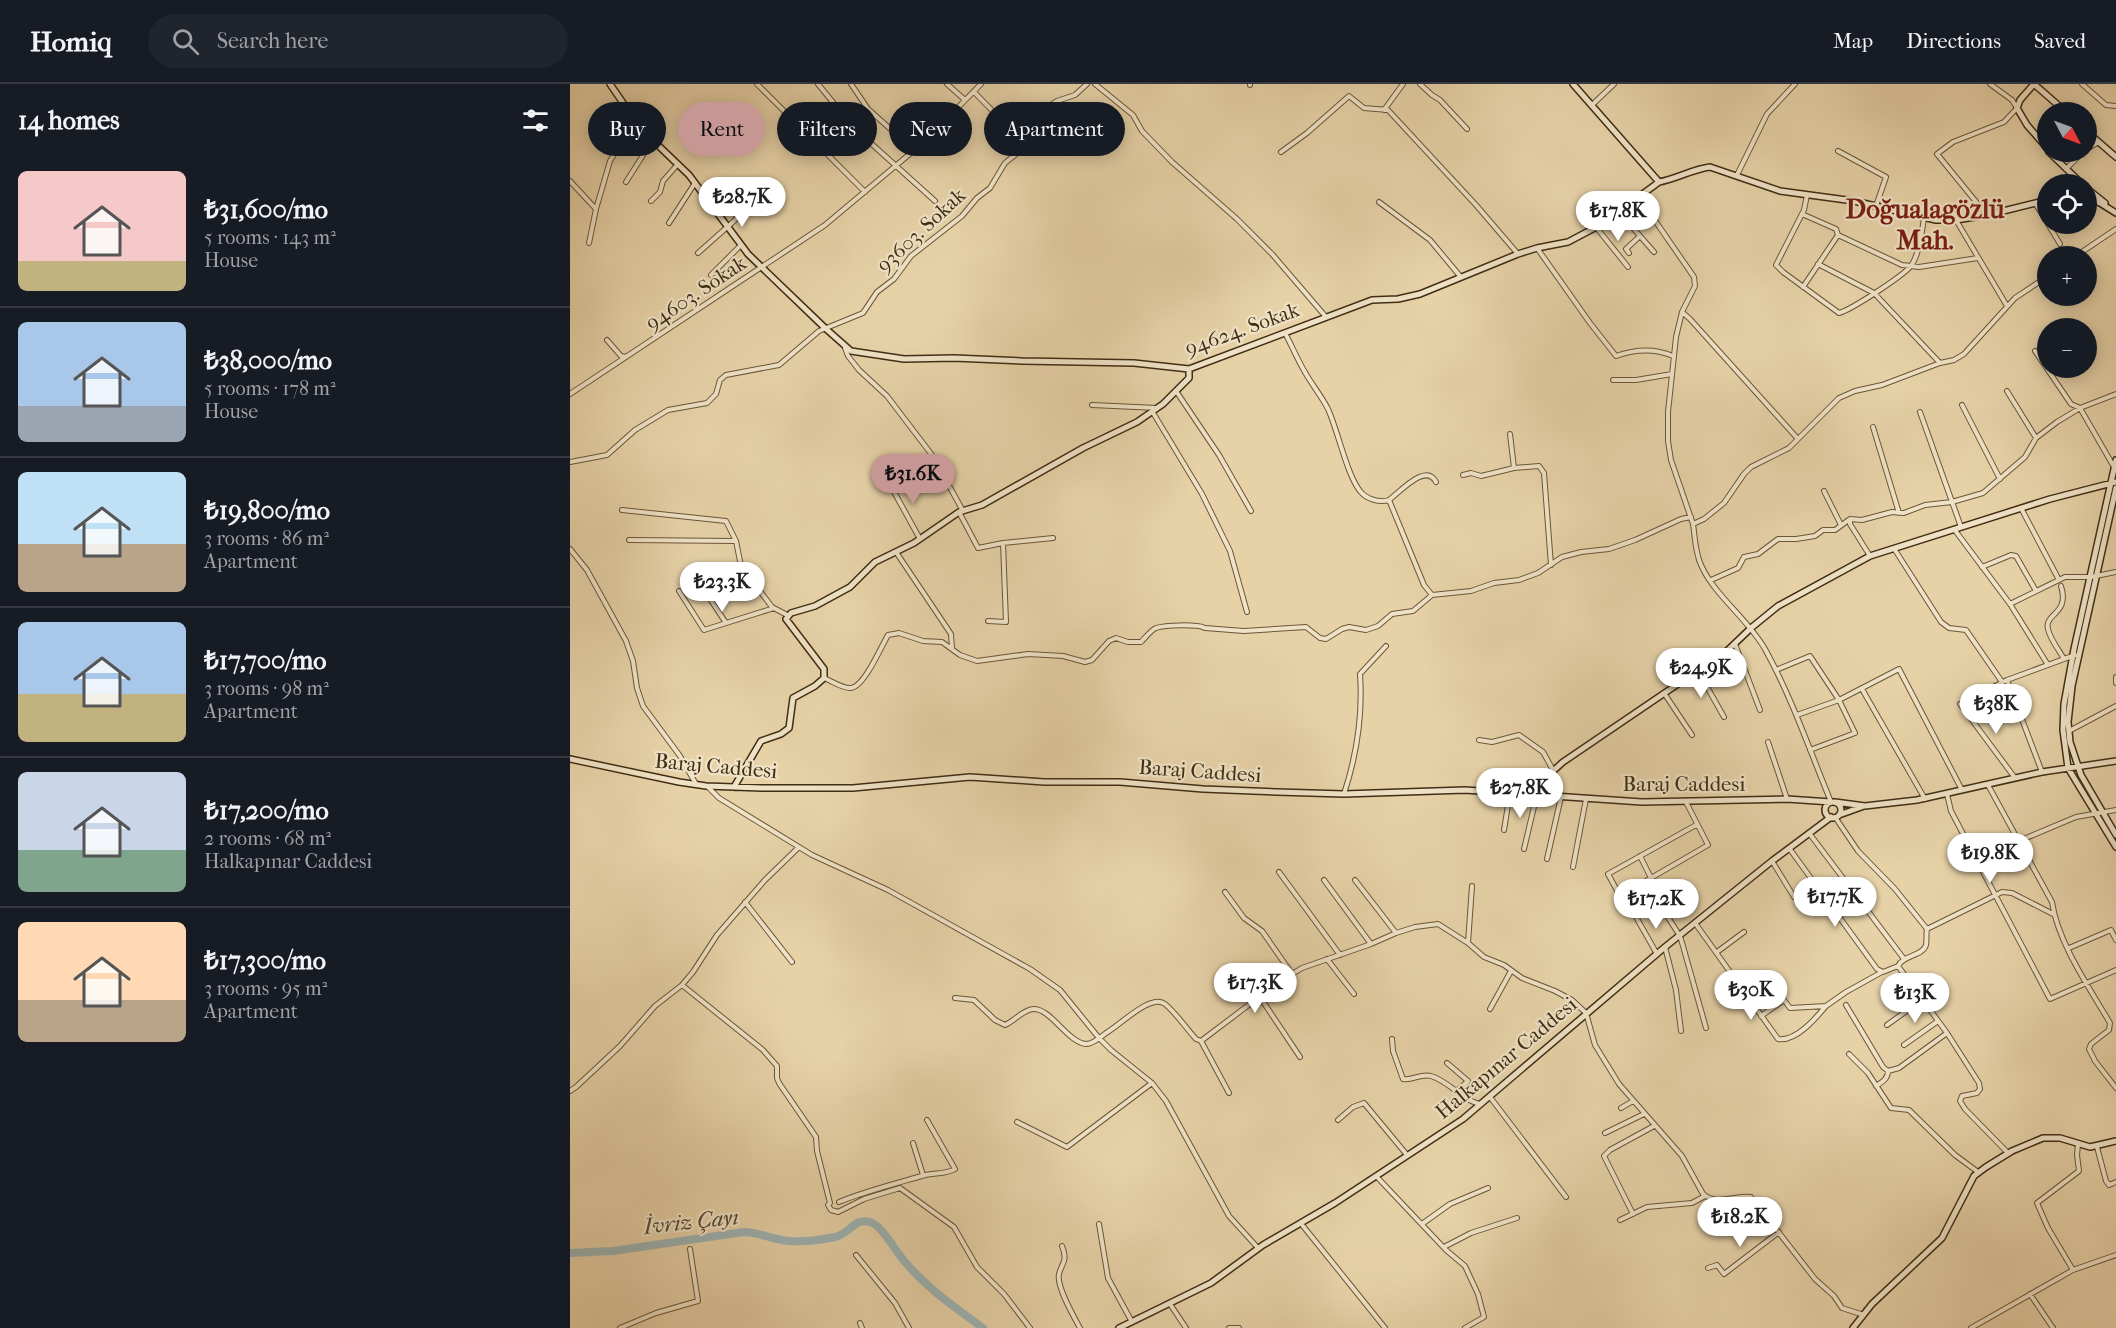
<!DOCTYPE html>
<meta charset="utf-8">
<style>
body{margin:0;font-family:"IM FELL French Canon",serif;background:#20242c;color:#f1f3f6;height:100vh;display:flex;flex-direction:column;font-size:22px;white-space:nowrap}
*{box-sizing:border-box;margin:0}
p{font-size:20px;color:#9ea1a6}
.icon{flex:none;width:33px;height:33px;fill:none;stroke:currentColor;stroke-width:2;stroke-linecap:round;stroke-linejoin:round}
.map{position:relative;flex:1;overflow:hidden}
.sheet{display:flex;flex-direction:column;background:#171b24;width:570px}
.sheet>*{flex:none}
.top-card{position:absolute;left:18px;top:18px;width:570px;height:54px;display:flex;gap:12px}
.needle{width:39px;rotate:131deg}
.controls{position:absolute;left:1467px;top:18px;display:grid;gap:12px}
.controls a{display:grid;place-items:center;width:60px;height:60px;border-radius:50%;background:#171b24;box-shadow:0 3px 15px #0003;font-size:30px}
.price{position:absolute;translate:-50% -51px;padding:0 14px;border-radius:21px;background:#fff;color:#222;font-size:20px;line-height:39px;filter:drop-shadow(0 2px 3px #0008)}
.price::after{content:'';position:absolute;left:50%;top:36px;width:18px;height:14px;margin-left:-9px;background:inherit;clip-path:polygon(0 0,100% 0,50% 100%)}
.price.selected{background:#c59692;color:#111}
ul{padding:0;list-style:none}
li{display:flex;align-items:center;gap:18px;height:150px;padding:0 18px}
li+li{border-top:2px solid #363941}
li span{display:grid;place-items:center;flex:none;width:168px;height:120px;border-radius:9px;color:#555}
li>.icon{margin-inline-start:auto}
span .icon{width:72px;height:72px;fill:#fffc;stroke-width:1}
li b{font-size:26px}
h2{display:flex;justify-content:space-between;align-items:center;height:72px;padding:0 18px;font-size:26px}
.chip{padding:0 21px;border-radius:27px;background:#171b24;box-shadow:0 3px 15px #0003;font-size:21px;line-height:54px}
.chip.selected{background:#c59692;color:#111}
header{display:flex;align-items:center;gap:36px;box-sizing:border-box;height:84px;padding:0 30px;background:#171b24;border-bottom:2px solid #363941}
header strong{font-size:28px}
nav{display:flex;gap:33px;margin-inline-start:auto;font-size:21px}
.search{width:420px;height:54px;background:#20242c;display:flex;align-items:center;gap:15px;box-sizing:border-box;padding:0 21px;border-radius:33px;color:#9ea1a6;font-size:22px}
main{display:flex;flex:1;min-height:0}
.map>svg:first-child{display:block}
</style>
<header>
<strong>Homiq</strong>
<div class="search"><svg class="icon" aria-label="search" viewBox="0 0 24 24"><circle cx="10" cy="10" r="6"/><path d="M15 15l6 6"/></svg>Search here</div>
<nav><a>Map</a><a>Directions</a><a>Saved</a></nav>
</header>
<main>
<section class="sheet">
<h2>14 homes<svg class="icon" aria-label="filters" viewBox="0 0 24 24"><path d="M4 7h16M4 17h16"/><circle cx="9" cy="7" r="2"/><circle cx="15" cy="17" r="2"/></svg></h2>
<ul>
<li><span style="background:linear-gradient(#f6c9c9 75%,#c2b280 0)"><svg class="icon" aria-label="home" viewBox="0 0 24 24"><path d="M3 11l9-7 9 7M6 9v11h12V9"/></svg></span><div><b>₺31,600/mo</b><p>5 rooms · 143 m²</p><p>House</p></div></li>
<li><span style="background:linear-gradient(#a9c7e8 70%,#9aa5b1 0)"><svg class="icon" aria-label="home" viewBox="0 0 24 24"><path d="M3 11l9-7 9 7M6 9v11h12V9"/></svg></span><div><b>₺38,000/mo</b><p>5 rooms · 178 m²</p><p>House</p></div></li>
<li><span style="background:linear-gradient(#bfe0f5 60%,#b9a48a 0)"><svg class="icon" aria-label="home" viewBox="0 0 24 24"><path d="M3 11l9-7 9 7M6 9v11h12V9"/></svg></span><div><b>₺19,800/mo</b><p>3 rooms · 86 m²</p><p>Apartment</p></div></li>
<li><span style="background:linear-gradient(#a9c7e8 60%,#c2b280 0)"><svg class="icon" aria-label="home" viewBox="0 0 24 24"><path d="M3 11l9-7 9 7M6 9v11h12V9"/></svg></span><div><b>₺17,700/mo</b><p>3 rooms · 98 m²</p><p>Apartment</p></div></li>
<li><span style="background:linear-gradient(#c9d6e8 65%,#7fa58c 0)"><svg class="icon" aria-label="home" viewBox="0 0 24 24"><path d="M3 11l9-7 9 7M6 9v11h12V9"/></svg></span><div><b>₺17,200/mo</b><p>2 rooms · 68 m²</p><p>Halkapınar Caddesi</p></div></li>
<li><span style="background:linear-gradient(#ffd9b3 65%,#b9a48a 0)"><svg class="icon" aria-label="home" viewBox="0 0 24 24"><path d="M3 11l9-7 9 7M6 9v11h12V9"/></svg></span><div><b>₺17,300/mo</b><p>3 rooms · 95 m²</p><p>Apartment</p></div></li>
</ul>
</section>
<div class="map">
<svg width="1546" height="1244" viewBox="0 0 1546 1244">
<rect width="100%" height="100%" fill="#e7d2a8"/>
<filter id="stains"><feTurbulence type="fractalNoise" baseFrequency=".00333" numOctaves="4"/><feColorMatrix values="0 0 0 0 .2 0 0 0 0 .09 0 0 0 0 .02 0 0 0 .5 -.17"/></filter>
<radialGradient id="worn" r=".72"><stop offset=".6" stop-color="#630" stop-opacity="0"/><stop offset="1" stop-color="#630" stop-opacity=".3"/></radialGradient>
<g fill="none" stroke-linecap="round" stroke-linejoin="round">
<!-- river -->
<path stroke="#9db4b5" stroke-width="8" d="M0,1169L43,1167L174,1148C189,1148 203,1156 219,1157C234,1158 250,1156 265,1153C279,1151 284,1133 300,1138C313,1142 326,1169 336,1179C358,1205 386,1224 413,1244"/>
<!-- street casing -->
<g stroke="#6a5639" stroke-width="6">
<path id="street" d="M187,0L295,108
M248,0L284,44L365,117
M281,0L298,25L344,66
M377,0L395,16
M525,0L563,31L572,47L602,78L667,135L702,170L756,233
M680,0V1
M850,0L862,11L870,16L897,45
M1512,0L1536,21L1546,22
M404,8L457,62
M1022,21L1044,0
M814,26L833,0
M1516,65L1529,58
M1268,67L1316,93L1306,122
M711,68L737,49L779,12L794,24L818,26L906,121L948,170
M1496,85L1513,68
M1167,91L1197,30L1225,0
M0,97L25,124
M56,98L82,57
M1237,111L1234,126L1206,181L1213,188L1269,229C1281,226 1331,193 1340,183C1349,173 1352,147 1354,134
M1065,116L1086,138L1124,193L1125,202L1112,228L1106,253L1098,328V357L1101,376L1123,440
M81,117L90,108L93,97L108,80
M809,118L860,156L890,192
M1465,119L1478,139
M1049,128L1084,168
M1232,130L1266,145L1268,151L1233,203
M1416,130L1367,70L1383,58L1434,38L1447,24L1442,16L1420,0
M1386,136L1437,222
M99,139L125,99
M1478,140L1490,160
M1026,143L1058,183
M1268,151L1332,181L1349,183L1408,174
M19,159L26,125L40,77L65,37
M967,164L1020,239L1046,272C1066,265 1084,264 1103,272
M128,169L164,137L196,98
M1059,169L1056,165L1070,152
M1506,172L1546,145
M1248,180L1304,209L1370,279
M141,191L171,161
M1112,228L1120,235L1228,355
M715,249C722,262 728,277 736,290C743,302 752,313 758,325C768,347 777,391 790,407C796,415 809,419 819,416L854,501L862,511L901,507L924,499L949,496L968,489L992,473L1011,468L1039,465L1065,456L1111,435L1121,433
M37,256L51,272L56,273
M275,264L278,272L289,286L317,312L362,371L393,427
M1465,267L1501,320L1510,324L1544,383
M1043,296H1066L1102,290
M606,307L649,371L681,427
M1437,307L1466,354
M0,310L255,141L354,58L411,0
M522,321L587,324
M1392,321L1430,395
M582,327L632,410L660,467L677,528
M1350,328L1391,443
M1303,343L1329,429
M940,350L944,384
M0,378L37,371L65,346L98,326L137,319L146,310L150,296L156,291L209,281L249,247L293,229L307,208L324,195L341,172L392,132L407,114L420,104L435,79L460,59L478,23L487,17L505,11L517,0
M893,391L901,389L911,392L944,384L969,382L974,389L981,481
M318,397L350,455
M1254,407L1271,441
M819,416C830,408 856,378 866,398
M1451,424L1489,496
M52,426L156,437L166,457
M389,428L408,464L433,459L483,454
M1280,436V440L1300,472
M1384,445L1440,520L1478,581
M59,456L166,457L171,482L202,523L219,532
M0,465L17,486L56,557L63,577L67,604L73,622L110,672L126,700
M1325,466L1371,538L1379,544L1396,546L1432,598
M326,468L381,550L382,564
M1412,483L1441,471L1446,472L1466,507
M123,489L156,539
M1141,496L1168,484L1174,473L1188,470L1208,455H1226L1245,452L1253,446H1265L1280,435L1292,436L1322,428L1334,429L1355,421L1382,418L1413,409L1455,373L1466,354L1487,338L1510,324L1546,310
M1491,502C1500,531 1474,529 1478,545C1480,555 1489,566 1494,575
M109,507L134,546L204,524
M1440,520L1495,493H1521L1546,488
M418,537L436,538L433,459
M1165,560L1190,626
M1206,586L1240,572L1269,616L1285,649L1240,666
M1128,587L1154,633
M1546,593V599
M254,594C262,597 273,605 281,604C294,603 311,563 318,551L329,549L353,557L372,558L390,571L407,577L458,570L493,572L515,578L522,576L539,557L546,554L558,558H571C575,554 581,546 586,544C595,541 627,540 635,544L674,547L736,543L750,554L756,555L772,545L779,543L796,546L808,542L822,530L843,527L862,511
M1437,596L1472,688
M1292,605L1355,715
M1094,609L1122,651
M1227,631L1269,616L1329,585L1392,706
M1499,647L1546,622
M909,656L922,658L949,651L973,668L983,686
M1198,658L1217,715
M1445,694L1390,620L1437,596L1505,571
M1418,701L1482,818C1488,859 1519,903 1540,939L1539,946L1521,960L1519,965L1525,977L1546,1004
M137,702L149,714L242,771L318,806L460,885L490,906L529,954L541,966L582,999L596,1017L659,1132L688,1164
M774,710C787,670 793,632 790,590L816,562
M1377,710L1381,727L1480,915L1546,886
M1116,718L1138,761L1050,812L1038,790L1126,741
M1261,718C1240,667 1222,614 1195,565C1178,535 1144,511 1131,481C1125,468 1125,453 1123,440L1134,435L1154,419L1174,390L1181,383L1219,364L1269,314L1285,307L1312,301L1370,279L1384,276L1394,270L1445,214L1478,192
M1265,733L1288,767L1325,805L1357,845C1356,849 1357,856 1356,861C1353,872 1333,871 1328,882L1377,949L1409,999L1410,1005L1407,1009L1392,1012L1390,1017L1395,1025L1438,1069
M934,746L940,709
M1239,749L1334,875
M1449,757L1506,733L1546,726
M1219,764L1307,885L1313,888L1328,882
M954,765L967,710
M1070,772L1081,794
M977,775L991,713
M1202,777L1224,813
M1003,783L1016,715
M709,788L770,871
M754,796L801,860
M785,796L826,849
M655,808L674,834L692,847L722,890
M175,818L222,878
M1090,821L1110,852L1113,862L1136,944
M1066,833L1087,870
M1125,839L1208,955C1226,958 1246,934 1256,922
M1357,845L1432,808L1442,809L1483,830
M898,859L902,802
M1095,863L1106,906L1111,947
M1499,864L1541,846L1546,856
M1147,868L1174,848
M757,875L784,910
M112,901L193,966L207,982V994L209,999L246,1053L247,1067L260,1119L258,1121L261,1126L268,1128L294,1115L330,1104L384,1143L407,1183L434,1210L460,1244
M690,913L730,973
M385,914L404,916L425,936L435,941C444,937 453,926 463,925C481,924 497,958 516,960C523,960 531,953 536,949C549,942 581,909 595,920C606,929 616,944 626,955L631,957L709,898L732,884L801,860L826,849L845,843L868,840L898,859L914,873L934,881L952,894L985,907L1002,916L1016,929L1025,961L1049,1000L1112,1072L1133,1110C1147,1122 1165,1111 1181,1113L1245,1195L1264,1212L1272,1224L1294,1231
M1276,921L1313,983L1318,987L1329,984L1377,949
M920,925L941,887
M1191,932L1214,916L1220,924L1256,922L1276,908L1312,888
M1317,941L1353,915
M822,955L823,967L833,995C842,997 851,989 861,992C879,997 894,1018 911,1020
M631,957L659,1009
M1334,961L1368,937
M1279,970L1298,989L1321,1024L1339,1026L1385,1071L1408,1088
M877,979L898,997L888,1006
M1306,1002C1312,998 1318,995 1318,987
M0,1007L6,1003L50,962L85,922L112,901L123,888L147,851L195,796L229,763
M920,1013L996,1113
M1051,1024L1063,1017
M768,1036L783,1023L794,1019L837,1071
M447,1038L497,1063L582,999
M1035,1049L1074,1030
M343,1059L353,1091
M1527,1063L1536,1097L1539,1101L1546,1098
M806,1092L876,1166L895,1182L908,1210L914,1233L895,1244
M269,1118C296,1107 324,1100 352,1092C363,1088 375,1091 385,1085L357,1036
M1063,1130L1034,1072L1040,1066L1084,1042
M1050,1136L1077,1123L1122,1119L1135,1112
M529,1140L538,1194L562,1238
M852,1140L880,1120L918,1104
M733,1142L815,1244
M492,1162C498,1178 492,1178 489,1190C486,1202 504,1233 510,1244
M874,1163L901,1149L947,1134
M286,1171L325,1219L339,1244
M1138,1184L1147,1181L1154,1190L1209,1148
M1503,1186L1478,1144L1467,1119L1509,1087L1507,1071L1508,1060
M1460,1210L1483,1244
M600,1220L616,1244
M290,1239L292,1244
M50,1244L86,1229L128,1217L120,1165
M659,1244H669
M1401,1244L1503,1186L1546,1171"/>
</g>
<!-- secondary casing -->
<g stroke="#402d14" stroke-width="8">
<path id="secondary" d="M40,0L71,45L119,91L178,170L255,244L281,267L334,275L384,274L452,277L564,279L619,285L802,216L828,215L850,210L948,170L967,164L998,158L1032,140L1089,98
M1003,0L1089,98C1106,95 1123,85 1140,83L1210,107L1284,117L1366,136H1386L1417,131L1478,116
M1464,0L1450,16L1447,24L1457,41L1478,65
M1464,0L1496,28
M1516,47L1546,73
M1479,68L1512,100
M1520,107L1535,119
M1516,114L1530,119L1546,129
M1546,376L1504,565L1494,620L1493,646L1498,684L1546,763
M1546,404L1502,602L1498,638L1500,658L1511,691L1546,751
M0,675L109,698L136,702L192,704H283L400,693L474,698H550L633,705L707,708L774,710L895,706L1072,718L1217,715L1261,718
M164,703L191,657L211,650L219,644L223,614L245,602L254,594V585L216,535L221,529L245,522L280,503L305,478L344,459L389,428L412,421L513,364L567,338L593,320L619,294V285
M959,709L993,678L1158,566L1181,544L1208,522L1300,472L1480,415L1546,398
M1265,718L1295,722L1347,716L1472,688L1546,677
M1255 726a8 8 0 1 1 16 0a8 8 0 1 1-16 0Z
M1269,731L1294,722
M549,1244L641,1199L693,1161L765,1119L893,1035L1095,863L1202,777L1261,733
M1283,1244L1302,1220L1372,1154L1404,1092L1416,1083L1442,1067L1473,1054H1490L1520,1063L1546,1057"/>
</g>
<!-- street -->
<use href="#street" stroke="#efe2c6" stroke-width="4"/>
<!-- secondary -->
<use href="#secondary" stroke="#efe2c6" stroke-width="5"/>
</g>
<g text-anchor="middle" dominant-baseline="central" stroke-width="4.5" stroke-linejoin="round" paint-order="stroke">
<!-- street labels -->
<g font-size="21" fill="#402d14" stroke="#efe2c6">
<text transform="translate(351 146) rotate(-43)">93603. Sokak</text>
<text transform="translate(126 209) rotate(-34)">94603. Sokak</text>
<text transform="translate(672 245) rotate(-20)">94624. Sokak</text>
<text transform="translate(146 682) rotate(5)">Baraj Caddesi</text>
<text transform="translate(630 687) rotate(4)">Baraj Caddesi</text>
<text x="1114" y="700">Baraj Caddesi</text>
<text transform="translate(936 974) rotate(-40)">Halkapınar Caddesi</text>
</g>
<!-- water labels -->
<g font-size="22" font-style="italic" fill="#534834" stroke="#efe2c6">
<text transform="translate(121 1138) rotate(-6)">İvriz Çayı</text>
</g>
<!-- district labels -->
<g font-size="27" font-weight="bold" fill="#7a1f14" stroke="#efe2c6">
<text x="1355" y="125">Doğualagözlü<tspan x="1355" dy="31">Mah.</tspan></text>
</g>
</g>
<rect width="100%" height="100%" filter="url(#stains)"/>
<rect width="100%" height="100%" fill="url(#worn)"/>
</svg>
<div class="controls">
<a><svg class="needle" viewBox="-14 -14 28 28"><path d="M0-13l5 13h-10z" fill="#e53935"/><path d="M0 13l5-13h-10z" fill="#9ea1a6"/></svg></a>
<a><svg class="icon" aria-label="locate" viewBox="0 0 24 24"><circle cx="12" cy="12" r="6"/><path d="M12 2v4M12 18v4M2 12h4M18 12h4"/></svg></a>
<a>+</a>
<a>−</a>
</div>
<b class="price" style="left:172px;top:144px">₺28.7K</b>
<b class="price" style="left:1048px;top:158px">₺17.8K</b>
<b class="price selected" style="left:343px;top:421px">₺31.6K</b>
<b class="price" style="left:152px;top:529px">₺23.3K</b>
<b class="price" style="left:1131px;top:615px">₺24.9K</b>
<b class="price" style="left:1426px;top:651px">₺38K</b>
<b class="price" style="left:950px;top:735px">₺27.8K</b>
<b class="price" style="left:1420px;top:800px">₺19.8K</b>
<b class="price" style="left:1265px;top:844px">₺17.7K</b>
<b class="price" style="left:1086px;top:846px">₺17.2K</b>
<b class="price" style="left:685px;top:930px">₺17.3K</b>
<b class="price" style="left:1181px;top:937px">₺30K</b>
<b class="price" style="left:1345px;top:940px">₺13K</b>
<b class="price" style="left:1170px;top:1164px">₺18.2K</b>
<div class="top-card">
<a class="chip">Buy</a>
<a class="chip selected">Rent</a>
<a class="chip">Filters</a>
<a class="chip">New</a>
<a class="chip">Apartment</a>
</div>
</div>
</main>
